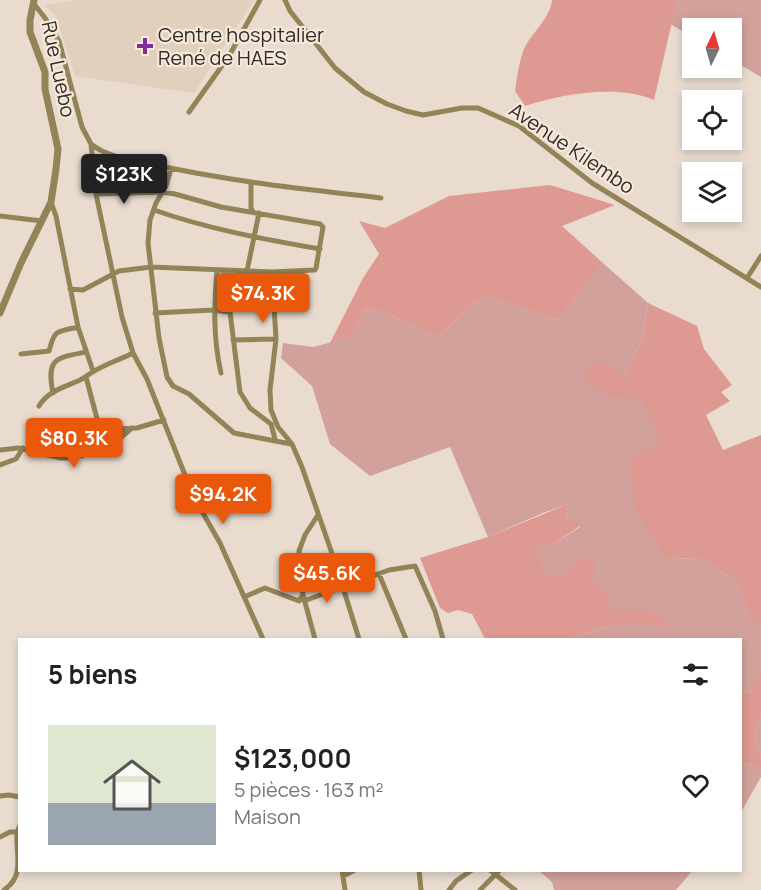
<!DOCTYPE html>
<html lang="fr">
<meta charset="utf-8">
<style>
body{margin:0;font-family:Manrope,sans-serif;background:#f6f6f6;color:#222;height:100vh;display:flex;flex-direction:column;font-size:22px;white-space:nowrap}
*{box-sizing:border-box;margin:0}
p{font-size:20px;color:#767676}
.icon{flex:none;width:33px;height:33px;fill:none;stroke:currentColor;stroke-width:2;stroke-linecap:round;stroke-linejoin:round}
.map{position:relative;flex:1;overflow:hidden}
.sheet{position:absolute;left:18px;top:638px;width:724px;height:234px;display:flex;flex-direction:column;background:#fff;border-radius:0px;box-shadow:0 3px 9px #0003}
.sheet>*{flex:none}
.needle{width:39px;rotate:5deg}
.buttons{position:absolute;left:682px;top:18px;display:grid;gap:12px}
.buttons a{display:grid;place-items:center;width:60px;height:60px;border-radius:0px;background:#fff;box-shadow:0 3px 9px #0003;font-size:30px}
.price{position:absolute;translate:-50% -51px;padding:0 14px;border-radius:6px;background:#ea580c;color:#fff;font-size:20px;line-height:39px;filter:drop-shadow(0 2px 3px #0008)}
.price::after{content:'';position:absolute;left:50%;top:36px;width:18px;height:14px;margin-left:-9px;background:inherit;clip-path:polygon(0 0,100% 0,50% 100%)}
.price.selected{background:#222;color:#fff}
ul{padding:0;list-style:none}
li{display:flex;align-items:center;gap:18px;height:150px;padding:0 30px}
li+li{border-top:2px solid #e0e0e0}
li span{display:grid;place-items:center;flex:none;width:168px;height:120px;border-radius:0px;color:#555}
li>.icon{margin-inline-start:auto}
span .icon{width:72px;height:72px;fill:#fffc;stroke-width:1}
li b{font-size:26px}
h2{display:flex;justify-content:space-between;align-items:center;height:72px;padding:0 30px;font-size:26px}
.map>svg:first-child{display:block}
</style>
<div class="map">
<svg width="761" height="890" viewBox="0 0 761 890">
<rect width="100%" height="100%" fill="#e9dccf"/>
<!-- built -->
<path fill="#e1d0bd" d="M76,0H254L194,93L75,76L55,15L45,5Z"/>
<!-- green -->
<path fill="#d3a19b" d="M677,0H761V77L732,60V28H693V37L670,24Z
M603,263L648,303L642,340L625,375L608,398L640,396L661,441L667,558L704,559L737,582L752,621H761V675H758L752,691L741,693V639H568L603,627L633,621L669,628L614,611C599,579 580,575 547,576L533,550L553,544L580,527L566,518L568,504L543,513L488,537L450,447L370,476L330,444L312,386L281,358L283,343L313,347L351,337L365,308L385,313L438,337L483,295L558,320Z
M761,719V753L756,750L755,729Z
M741,763L748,764L761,769V777L741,812Z
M538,870H693L676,890H554L552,882Z"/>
<!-- forest -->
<path fill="#dd9992" d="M552,0H677L654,100C618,84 561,94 525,106L515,91C517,77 519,62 524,49C532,32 550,19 552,0Z
M550,185L615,205L562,226L603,263L558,320L483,295L438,337L385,313L365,308L351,337L330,343L363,278L379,254L359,221L385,228L449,196Z
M648,303L697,326L704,349L732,385L721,392L730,401L706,415L723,450L761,435V621L752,622L737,582L704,559L667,558L636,512L629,459L660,441L640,397L608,398L581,375L597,361L625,375L642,340Z
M568,504L566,518L580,526L553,544L534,550L547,576L565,575L582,558L594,561L597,570L590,581L604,592L614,611C631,608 646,611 662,616L669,628L633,622L603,627L568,639H485L472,614L458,610L448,613L440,608L420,558L488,537Z
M758,675H761V719L755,729L756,750L761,753V769L748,764L741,763V693L752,691L754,680Z"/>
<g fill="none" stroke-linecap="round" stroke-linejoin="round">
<!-- minor -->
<path stroke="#938458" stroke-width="5" d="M285,0L290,11L335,68L364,92L387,104L406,111L423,115L462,108H478L519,126L592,183L761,287
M34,4L45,18L59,41L82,127L91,144L96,194L122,317L133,353L147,379L185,475L204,515L220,543L263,639
M189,112L229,56L260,0
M91,144C107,157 131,160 151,164C227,181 304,189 381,198
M171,169L166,186L156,203L150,220L148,243L159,338L167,377L173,386L189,394L234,433L291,444
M251,182V208L253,212
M51,202L56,216L78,327L93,371
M154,210C208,229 263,239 320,249
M0,216L42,221
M217,270C214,306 213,338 221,373
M247,271L259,213
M272,272L276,339L270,390L271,410L278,427L292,444L302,467L336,565L359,639
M747,278L761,256
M70,289L83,290L119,271L151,267L272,272L315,270L316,268L323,227L320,224L221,207L175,194L162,192L96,194
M155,313L213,310L230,312L240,392L250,408L271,424L275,439
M233,340L276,339
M21,354L49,351C55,328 57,332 78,327
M86,377L100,430L137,428L164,420
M53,393C46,358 56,358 86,352
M39,406C48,391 62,388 78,381C85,378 91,372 98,369C109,363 121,359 133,353
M0,450L18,448L61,458H72L94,452L119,439L132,428
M0,465L16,459L23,448
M379,574L406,639
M244,597L265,588L299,601L303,595
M304,601L389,570L415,566L435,611L443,639
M315,639L303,595L299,551L305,535L318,515
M0,796L9,795L20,797
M0,837L10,832H17
M342,870L345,890
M419,870L421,890
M490,870L515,890
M343,876L355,870
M4,890C30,873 10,843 20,825
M449,890L456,881L472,870
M480,890L500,870"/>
<!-- tertiary -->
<path stroke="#938458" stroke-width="7" d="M0,313L21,263L51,202L56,169L58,149L45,89V72L30,32V20L34,0"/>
</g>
<!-- markers -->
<path fill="#852d9a" stroke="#f6e9dc" stroke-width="2" d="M142 37h6v6h6v6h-6v6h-6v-6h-6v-6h6z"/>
<g text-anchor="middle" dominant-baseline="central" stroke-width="4.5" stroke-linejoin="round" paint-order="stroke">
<!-- poi labels -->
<g font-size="20" fill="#302b26" stroke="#f6e9dc" text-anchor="start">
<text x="158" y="34">Centre hospitalier<tspan x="158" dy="23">René de HAES</tspan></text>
</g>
<!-- street labels -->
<g font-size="20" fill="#302b26" stroke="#f6e9dc">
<text transform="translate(59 69) rotate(78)">Rue Luebo</text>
<text transform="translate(572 148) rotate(34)">Avenue Kilembo</text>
</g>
</g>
</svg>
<div class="buttons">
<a><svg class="needle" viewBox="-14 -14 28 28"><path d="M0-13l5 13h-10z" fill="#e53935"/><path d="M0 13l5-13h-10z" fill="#767676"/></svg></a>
<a><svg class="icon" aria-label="locate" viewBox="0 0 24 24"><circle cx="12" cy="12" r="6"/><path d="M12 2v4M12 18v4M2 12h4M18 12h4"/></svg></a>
<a><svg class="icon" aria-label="layers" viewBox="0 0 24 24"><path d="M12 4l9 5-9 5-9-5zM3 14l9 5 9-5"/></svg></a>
</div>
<b class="price selected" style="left:124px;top:205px">$123K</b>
<b class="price" style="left:263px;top:324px">$74.3K</b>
<b class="price" style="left:74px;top:469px">$80.3K</b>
<b class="price" style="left:223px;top:525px">$94.2K</b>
<b class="price" style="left:327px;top:604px">$45.6K</b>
<section class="sheet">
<h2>5 biens<svg class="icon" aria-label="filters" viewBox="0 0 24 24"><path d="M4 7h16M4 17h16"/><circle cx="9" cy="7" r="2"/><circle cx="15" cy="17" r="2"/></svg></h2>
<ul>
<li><span style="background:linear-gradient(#dfe7d0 65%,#9aa5b1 0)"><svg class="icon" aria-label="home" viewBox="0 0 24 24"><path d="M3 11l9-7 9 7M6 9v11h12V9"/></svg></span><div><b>$123,000</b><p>5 pièces · 163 m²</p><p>Maison</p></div><svg class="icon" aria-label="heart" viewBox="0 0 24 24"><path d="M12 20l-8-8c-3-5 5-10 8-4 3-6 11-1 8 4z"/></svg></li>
</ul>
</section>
</div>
